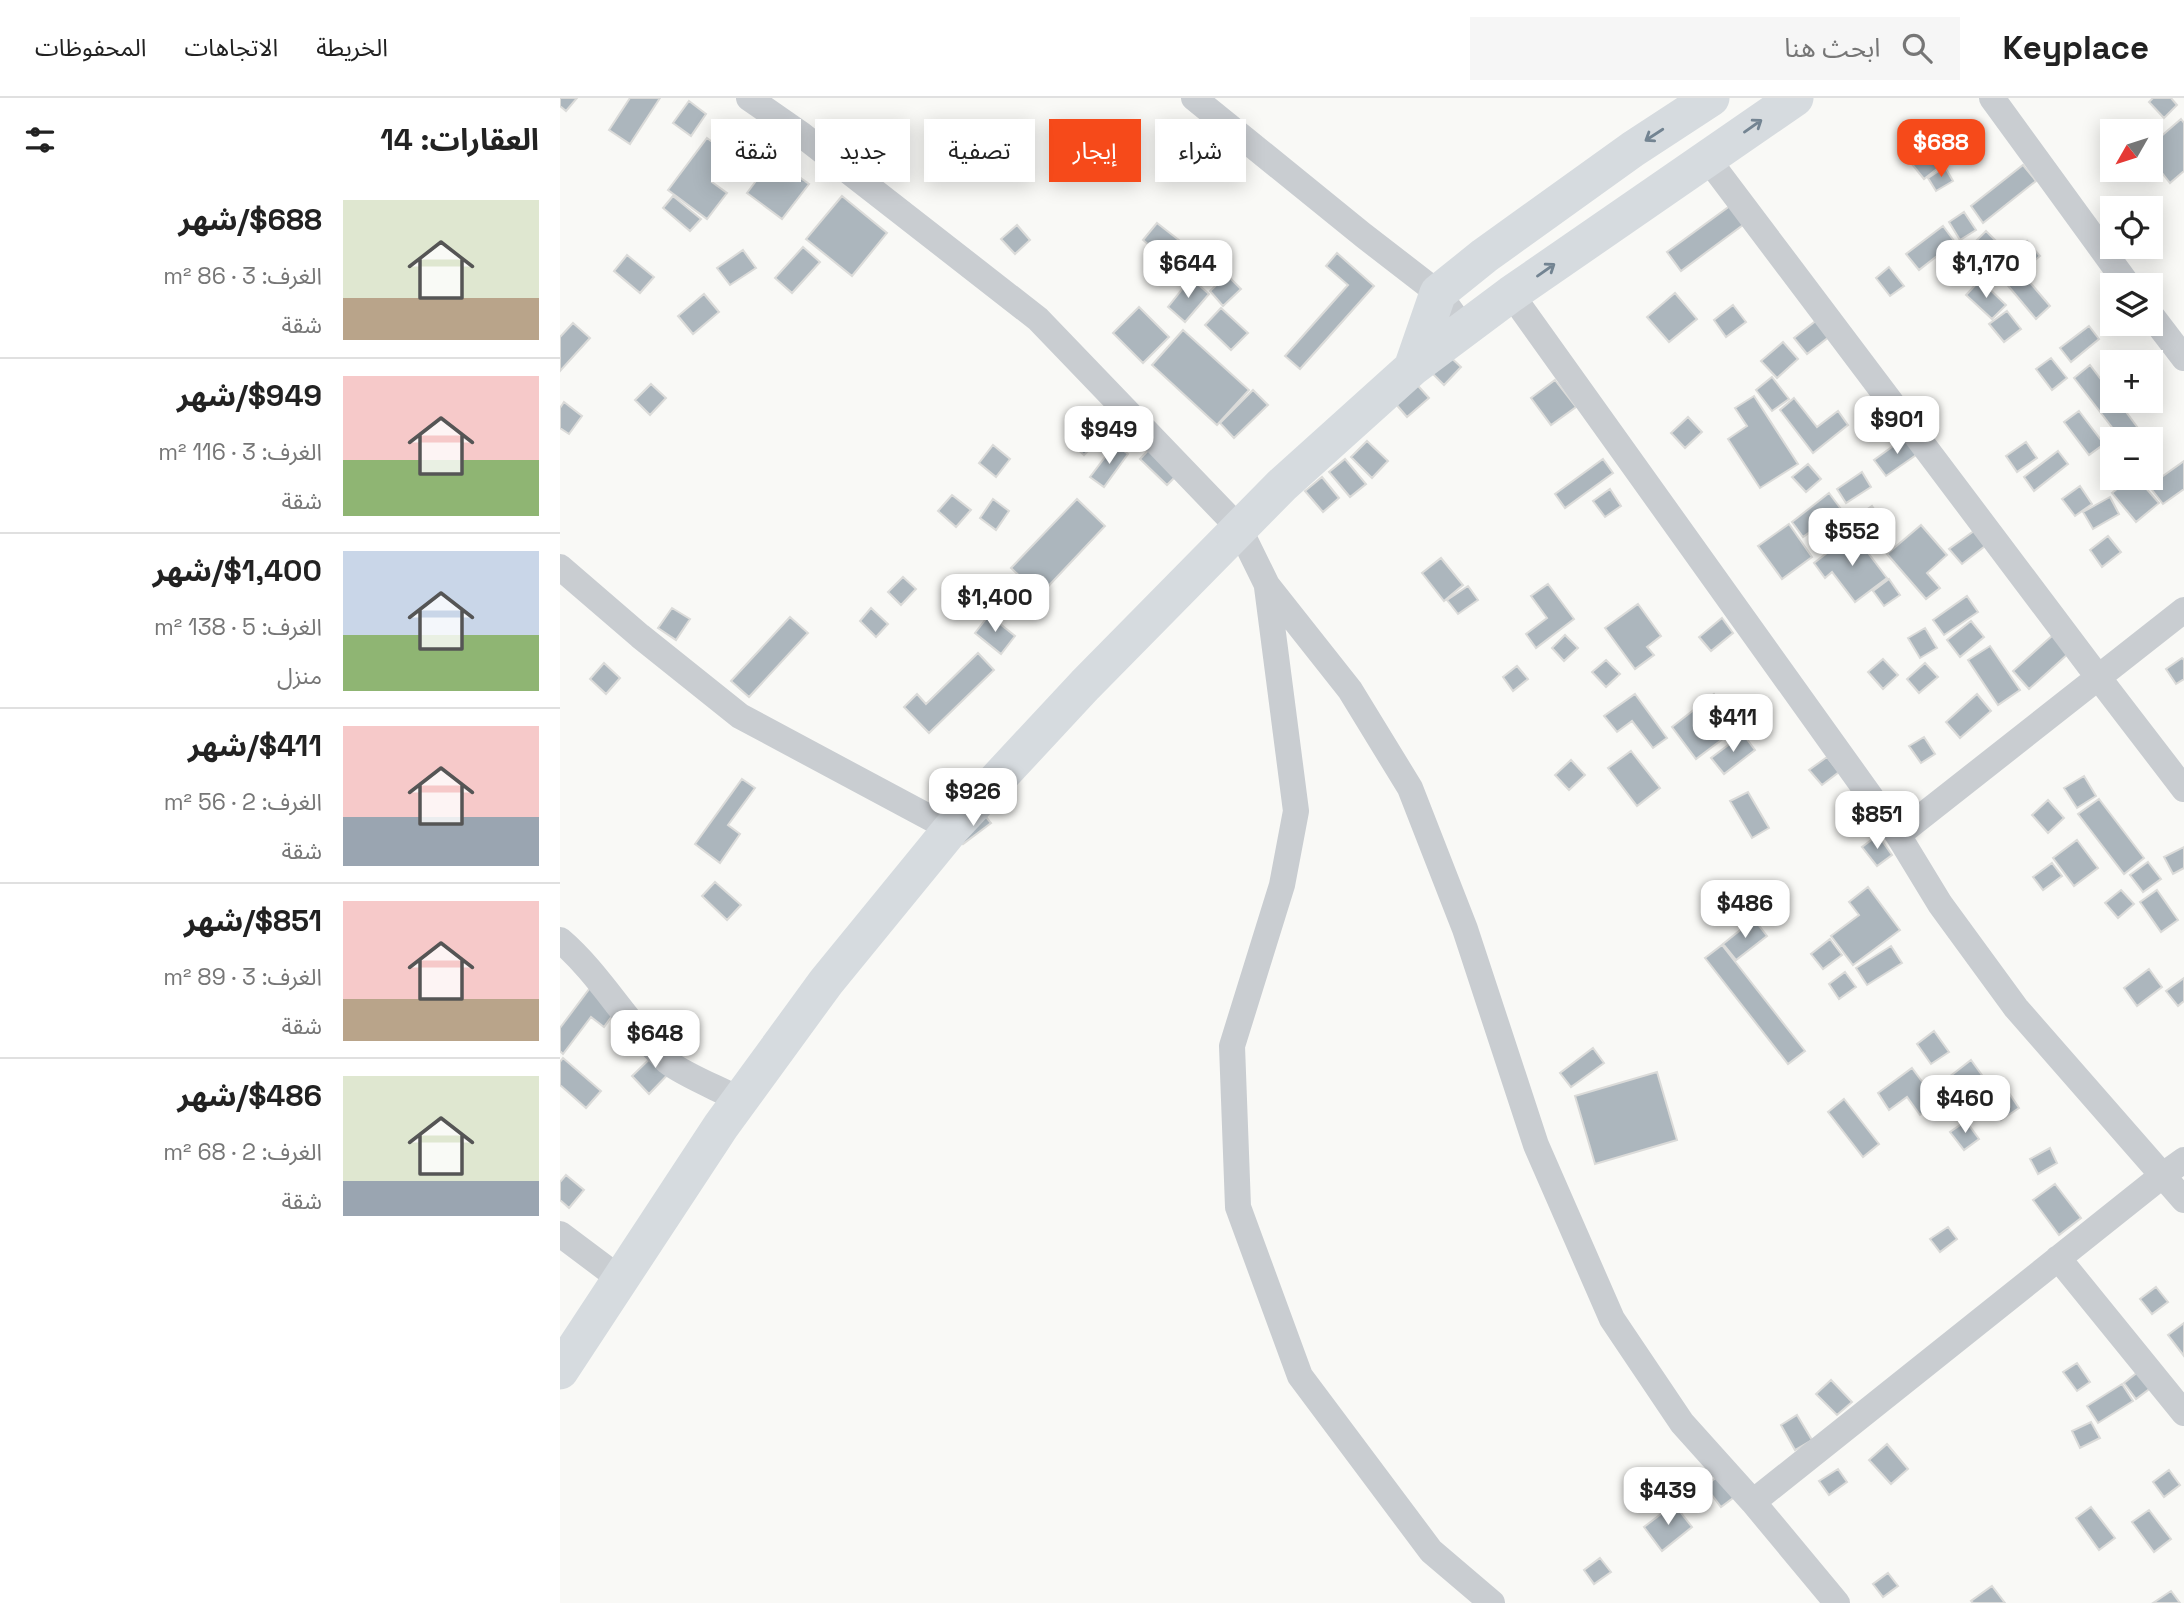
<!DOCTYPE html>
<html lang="ar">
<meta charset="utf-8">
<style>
body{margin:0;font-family:"Space Grotesk","Noto Sans Arabic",sans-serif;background:#f6f6f6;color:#222;direction:rtl;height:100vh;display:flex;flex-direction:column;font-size:26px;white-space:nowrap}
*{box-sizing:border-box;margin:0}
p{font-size:23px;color:#767676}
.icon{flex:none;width:38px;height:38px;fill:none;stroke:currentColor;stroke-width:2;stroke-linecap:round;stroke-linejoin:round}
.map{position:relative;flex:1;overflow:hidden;direction:ltr}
.side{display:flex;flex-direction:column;background:#fff;width:560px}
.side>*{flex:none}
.banner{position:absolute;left:21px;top:21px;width:665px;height:63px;direction:rtl;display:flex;gap:14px}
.needle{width:46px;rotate:231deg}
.tools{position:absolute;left:1540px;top:21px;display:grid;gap:14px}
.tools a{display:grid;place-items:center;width:63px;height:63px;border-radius:0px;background:#fff;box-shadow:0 4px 18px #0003;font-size:35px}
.price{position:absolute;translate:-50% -60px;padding:0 16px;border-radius:14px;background:#fff;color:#222;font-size:23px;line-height:46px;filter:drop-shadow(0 2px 4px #0008)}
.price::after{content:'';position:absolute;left:50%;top:42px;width:21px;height:16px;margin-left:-10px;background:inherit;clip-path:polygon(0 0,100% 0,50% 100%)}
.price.current{background:#f64a1a;color:#fff}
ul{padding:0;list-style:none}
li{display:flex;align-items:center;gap:21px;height:175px;padding:0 21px}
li+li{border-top:2px solid #e0e0e0}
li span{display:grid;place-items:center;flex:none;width:196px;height:140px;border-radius:0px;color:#555}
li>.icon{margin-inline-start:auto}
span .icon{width:84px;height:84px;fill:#fffc;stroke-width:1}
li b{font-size:30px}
h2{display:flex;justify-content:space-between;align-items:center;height:84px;padding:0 21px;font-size:30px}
.pill{padding:0 24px;border-radius:0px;background:#fff;box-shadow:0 4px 18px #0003;font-size:24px;line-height:63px}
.pill.current{background:#f64a1a;color:#fff}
header{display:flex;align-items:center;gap:42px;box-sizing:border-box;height:98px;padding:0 35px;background:#fff;border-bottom:2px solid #e0e0e0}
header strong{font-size:33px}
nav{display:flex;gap:38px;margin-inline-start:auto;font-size:24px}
.search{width:490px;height:63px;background:#f6f6f6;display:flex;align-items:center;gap:18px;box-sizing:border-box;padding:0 24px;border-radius:0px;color:#767676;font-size:26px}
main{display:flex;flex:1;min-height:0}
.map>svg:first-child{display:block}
</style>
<header>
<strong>Keyplace</strong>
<div class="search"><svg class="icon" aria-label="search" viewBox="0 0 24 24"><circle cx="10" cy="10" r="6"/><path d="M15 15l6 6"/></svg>ابحث هنا</div>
<nav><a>الخريطة</a><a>الاتجاهات</a><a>المحفوظات</a></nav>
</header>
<main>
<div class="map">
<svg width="1624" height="1505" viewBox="0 0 1624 1505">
<rect width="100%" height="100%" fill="#f9f9f6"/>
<!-- building -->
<path fill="#acb6bd" stroke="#dbdbd9" stroke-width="2" d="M0,0H17L6,13L0,8Z
M70,0H100L70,46L49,32Z
M1593,0H1611L1617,7L1604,20L1589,4Z
M129,3L146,16L131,38L113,25Z
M1621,21L1624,25V73L1610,85L1591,61V47Z
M147,40L171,58L152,84L167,95L147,121L108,92Z
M1370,51L1382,67L1364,81L1351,65Z
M213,60L249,86L222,121L187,95Z
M1463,67L1476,83L1423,125L1411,108Z
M1385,69L1393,83L1376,93L1368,80Z
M113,98L141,121L130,133L103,110Z
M282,98L327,135L292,178L246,141Z
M1174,105L1187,124L1121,173L1107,154Z
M1404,114L1416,132L1400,142L1389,124Z
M597,125L620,143L605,161L583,142Z
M457,127L470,142L455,156L441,141Z
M1383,128L1395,144L1359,172L1346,156Z
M1426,133L1448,155L1434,169L1412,147Z
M1467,143L1480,158L1461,174L1490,208L1476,221L1434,171Z
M243,149L260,164L232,195L215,180Z
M183,152L196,170L170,187L157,170Z
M777,155L814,188L740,271L725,258L788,187L766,168Z
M67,157L94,179L80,195L54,173Z
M1329,169L1344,188L1330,198L1316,180Z
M667,177L681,191L663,208L650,193Z
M631,180L649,196L625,224L608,209Z
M1420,182L1446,207L1432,221L1406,197Z
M1115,195L1137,221L1109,244L1087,219Z
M144,196L159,214L133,236L118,218Z
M1173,207L1186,224L1166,239L1154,222Z
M579,209L609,239L583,265L553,235Z
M661,210L688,235L671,252L645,227Z
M1447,213L1461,231L1444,244L1429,226Z
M1262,218L1274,235L1247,256L1234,240Z
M13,225L30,240L0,273V239Z
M1529,228L1539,241L1511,264L1500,250Z
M623,232L689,292L657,327L592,267Z
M1223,244L1238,261L1217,280L1201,263Z
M886,255L901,269L884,287L869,272Z
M1491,260L1507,280L1492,292L1476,271Z
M1530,267L1552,296V303H1558L1586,341H1561L1514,280Z
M850,279L869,300L847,319L829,298Z
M1212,279L1229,301L1212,313L1196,292Z
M995,282L1016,309L991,327L971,300Z
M91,286L106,300L90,317L75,302Z
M693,292L708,307L674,340L660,325Z
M1194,298L1238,366L1200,390L1168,341L1187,328L1175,310Z
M1234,300L1257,329L1278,313L1288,327L1253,355L1220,312Z
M4,304L22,318L9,336L0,330V310Z
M1519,313L1544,346L1529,357L1504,324Z
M536,315L551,330L524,357L509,343Z
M1128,319L1142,334L1125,350L1111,335Z
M1347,338L1359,355L1326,378L1314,362Z
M807,343L828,363L812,380L791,359Z
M1466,344L1477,360L1457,374L1446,358Z
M595,345L622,372L607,387L580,361Z
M555,346L568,356L544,389L530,379Z
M433,347L450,361L436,379L419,365Z
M1498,353L1508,366L1474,393L1464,379Z
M785,361L806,386L790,399L769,374Z
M1043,361L1053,375L1005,410L995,396Z
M1624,363V391L1603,406L1589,388Z
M1248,366L1261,381L1246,394L1232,379Z
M1302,374L1311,389L1286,405L1277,391Z
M762,379L779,400L763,414L745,393Z
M1570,380H1577L1599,405L1576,424L1552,395Z
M1520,388L1532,406L1515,418L1502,401Z
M1050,391L1061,408L1045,419L1033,403Z
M1269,395L1281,411L1243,439L1232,424Z
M392,397L411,412L396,429L378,413Z
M1550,399L1559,416L1533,431L1523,414Z
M433,401L449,413L436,432L420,420Z
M517,401L545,428L480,497L451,470Z
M1312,408L1325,427L1311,436L1299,417Z
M1285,413L1296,426L1276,443L1265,429Z
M1229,426L1252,459L1222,481L1198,448Z
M1361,427L1387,457L1367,475L1380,490L1366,501L1327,456Z
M1414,433L1425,448L1402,466L1389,451Z
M1293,435L1327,480L1295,504L1272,474L1265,480L1254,465Z
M1548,438L1561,454L1542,469L1530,452Z
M881,460L903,487L884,503L862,475Z
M343,479L356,491L341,507L328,494Z
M1329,481L1340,497L1324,508L1313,493Z
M988,486L1014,521L976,550L966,536L987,520L971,498Z
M908,488L918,502L898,516L887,502Z
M1407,498L1418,514L1384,537L1373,522Z
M1078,506L1101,538L1087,549L1094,557L1075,571L1045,530Z
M112,510L130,521L116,542L98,530Z
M311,510L328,526L316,539L300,523Z
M429,517L455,538L441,556L415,535Z
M230,519L248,535L189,599L171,583Z
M1162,520L1173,535L1151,553L1139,539Z
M1411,523L1424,539L1400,559L1387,542Z
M1365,530L1377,550L1360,560L1348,540Z
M1005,537L1018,550L1004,563L992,550Z
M1493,537L1509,555L1469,591L1453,573Z
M1430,548L1460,592L1438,607L1408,562Z
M418,555L434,572L369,635L344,609L357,596L366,606Z
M1622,560L1624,562V581L1616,586L1606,571Z
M1323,561L1338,577L1323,591L1308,574Z
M1046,562L1060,576L1046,589L1032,574Z
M44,565L60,580L46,596L30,581Z
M1365,565L1378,579L1359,595L1347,581Z
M957,568L968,581L953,593L943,579Z
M1075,596L1107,640L1093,650L1072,623L1057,634L1044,618Z
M1154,596L1168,614L1181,604L1192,619L1136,661L1112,629Z
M1417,596L1431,613L1400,640L1386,624Z
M1183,636L1195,652L1164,676L1151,660Z
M1364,639L1375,656L1361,665L1349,648Z
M1071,653L1100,690L1077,708L1048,670Z
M1267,659L1279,674L1262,687L1249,672Z
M1011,662L1025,677L1009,692L995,677Z
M1524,678L1536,698L1517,710L1504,690Z
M182,681L195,690L168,727L180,736L160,765L135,746Z
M1188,694L1209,730L1192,740L1170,703Z
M1539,701L1584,760L1564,776L1518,716Z
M1488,702L1504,720L1488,735L1472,717Z
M422,714L431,725L403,746L395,736Z
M1318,737L1332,757L1317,768L1302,749Z
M1517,742L1538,770L1514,788L1493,760Z
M1624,749V770L1613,776L1604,759Z
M1588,764L1601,781L1583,794L1570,777Z
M1492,765L1502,778L1483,792L1473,779Z
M155,784L181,807L167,822L142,798Z
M1308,789L1340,832L1293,867L1271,838L1299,817L1289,804Z
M1561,792L1574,806L1558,820L1545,805Z
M1597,792L1618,822L1601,834L1580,804Z
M1194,821L1207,838L1176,862L1163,846Z
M1270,841L1282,857L1263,871L1251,856Z
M1162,847L1245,953L1228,966L1145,860Z
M1331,848L1342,865L1307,887L1296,870Z
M1589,871L1602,889L1577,908L1564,890Z
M1285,874L1296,889L1279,901L1269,886Z
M1624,880V903L1618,908L1606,893Z
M30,890L57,911L44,929L31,919L3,956L0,953V930Z
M1374,933L1389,954L1371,966L1357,946Z
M102,949L118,966L89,996L72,978Z
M1033,950L1044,965L1011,989L1000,975Z
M3,960L41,993L26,1010L0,987V964Z
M1411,962L1435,995L1408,1015L1384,983Z
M1352,970L1378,1005L1360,1017L1347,999L1329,1012L1318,995Z
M1097,974L1117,1042L1035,1066L1015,998Z
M1447,992L1459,1010L1441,1022L1429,1003Z
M1284,1001L1319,1046L1303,1059L1268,1014Z
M1406,1023L1419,1041L1404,1052L1390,1034Z
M1490,1050L1497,1065L1478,1076L1470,1061Z
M6,1077L24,1092L9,1110L0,1102V1084Z
M1495,1086L1521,1120L1499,1137L1473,1102Z
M1388,1129L1397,1141L1380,1154L1370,1141Z
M1596,1189L1608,1204L1592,1216L1580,1201Z
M1624,1225V1258L1608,1237Z
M1517,1265L1530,1284L1517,1293L1503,1274Z
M1583,1270L1596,1286L1576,1301L1564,1285Z
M1271,1282L1292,1304L1277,1317L1256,1296Z
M1562,1286L1573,1303L1538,1325L1527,1308Z
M1237,1317L1252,1342L1235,1352L1221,1327Z
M1531,1324L1540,1340L1520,1350L1512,1333Z
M1327,1346L1348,1371L1331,1386L1309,1362Z
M1278,1371L1287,1384L1269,1397L1259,1383Z
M1609,1372L1620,1387L1604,1399L1593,1384Z
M1161,1376L1177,1397L1161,1409L1145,1388Z
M1114,1406L1132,1429L1102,1453L1084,1429Z
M1531,1409L1555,1440L1539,1452L1516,1420Z
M1589,1412L1611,1441L1594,1454L1572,1424Z
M1040,1460L1051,1474L1034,1486L1024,1472Z
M1328,1475L1338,1488L1323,1499L1313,1486Z
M1432,1488L1445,1505H1413L1411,1503Z
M1611,1493L1620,1505H1593Z"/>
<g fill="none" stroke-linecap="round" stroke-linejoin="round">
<!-- street -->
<path stroke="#c9cdd1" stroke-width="26" d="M189,0L242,37L478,221L679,430L707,487L790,592L850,690L905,831L976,1047L1052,1221L1122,1325L1193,1404L1277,1505
M634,0L803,137L878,195L904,231
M1432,0L1568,187
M1147,60L1538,579L1624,691
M951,196L1338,737L1380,806L1456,910L1624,1102
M1591,217L1624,260
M0,469L80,538L180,618L391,731
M707,489L736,713L722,787L672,948L678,1109L740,1278L871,1453L932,1505
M1338,737L1624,512
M0,842C41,877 67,927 108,964C122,976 162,992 180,1002
M0,1136L60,1181
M1498,1160L1624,1315
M1193,1404L1603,1077L1624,1062"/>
<!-- secondary -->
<path stroke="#d6dbdf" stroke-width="37" d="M852,270L878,195L924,158L1073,51L1151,0
M0,1273L161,1028L266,884L391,731L525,587L722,387L852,270L951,196L1235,0"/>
</g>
<!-- one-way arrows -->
<defs><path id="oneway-shaft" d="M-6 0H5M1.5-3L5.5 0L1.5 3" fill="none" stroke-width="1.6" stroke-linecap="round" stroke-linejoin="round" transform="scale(1.75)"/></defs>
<g stroke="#738492">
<use href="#oneway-shaft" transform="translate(1193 28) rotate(-35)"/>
<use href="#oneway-shaft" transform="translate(1094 37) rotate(147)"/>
<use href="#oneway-shaft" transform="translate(986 172) rotate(-35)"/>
</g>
</svg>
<div class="tools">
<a><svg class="needle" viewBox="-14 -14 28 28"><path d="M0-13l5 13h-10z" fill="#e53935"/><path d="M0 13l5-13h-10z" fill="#767676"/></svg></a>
<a><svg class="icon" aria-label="locate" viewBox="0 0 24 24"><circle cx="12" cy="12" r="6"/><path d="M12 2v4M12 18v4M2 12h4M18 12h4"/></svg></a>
<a><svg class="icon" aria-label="layers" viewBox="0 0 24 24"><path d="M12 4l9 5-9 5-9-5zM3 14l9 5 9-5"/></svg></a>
<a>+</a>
<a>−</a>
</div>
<b class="price current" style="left:1381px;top:81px">$688</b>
<b class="price" style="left:628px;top:202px">$644</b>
<b class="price" style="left:1426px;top:202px">$1,170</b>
<b class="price" style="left:1337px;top:358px">$901</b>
<b class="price" style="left:549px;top:368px">$949</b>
<b class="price" style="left:1292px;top:470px">$552</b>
<b class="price" style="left:435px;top:536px">$1,400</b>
<b class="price" style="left:1173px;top:656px">$411</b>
<b class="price" style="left:413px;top:730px">$926</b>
<b class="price" style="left:1317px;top:753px">$851</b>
<b class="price" style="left:1185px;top:842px">$486</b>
<b class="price" style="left:95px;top:972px">$648</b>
<b class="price" style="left:1405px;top:1037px">$460</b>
<b class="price" style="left:1108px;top:1429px">$439</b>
<div class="banner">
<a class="pill">شراء</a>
<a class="pill current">إيجار</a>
<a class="pill">تصفية</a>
<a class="pill">جديد</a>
<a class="pill">شقة</a>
</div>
</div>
<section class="side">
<h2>العقارات: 14<svg class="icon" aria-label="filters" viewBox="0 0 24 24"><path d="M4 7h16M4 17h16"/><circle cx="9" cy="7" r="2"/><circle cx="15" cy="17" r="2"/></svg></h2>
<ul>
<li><span style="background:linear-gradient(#dfe7d0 70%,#b9a48a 0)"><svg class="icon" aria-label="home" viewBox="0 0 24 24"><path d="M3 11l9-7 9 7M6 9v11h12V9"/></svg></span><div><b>$688/شهر</b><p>الغرف: 3 · 86 m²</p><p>شقة</p></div></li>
<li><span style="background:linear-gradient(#f6c9c9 60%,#8fb573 0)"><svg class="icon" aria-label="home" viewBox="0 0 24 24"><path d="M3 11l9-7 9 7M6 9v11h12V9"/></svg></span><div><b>$949/شهر</b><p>الغرف: 3 · 116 m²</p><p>شقة</p></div></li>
<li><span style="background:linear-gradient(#c9d6e8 60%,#8fb573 0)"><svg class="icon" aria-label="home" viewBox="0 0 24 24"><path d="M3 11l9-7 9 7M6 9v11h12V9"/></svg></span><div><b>$1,400/شهر</b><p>الغرف: 5 · 138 m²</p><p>منزل</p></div></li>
<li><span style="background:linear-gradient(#f6c9c9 65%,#9aa5b1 0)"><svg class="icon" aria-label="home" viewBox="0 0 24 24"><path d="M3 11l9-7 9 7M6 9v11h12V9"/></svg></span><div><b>$411/شهر</b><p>الغرف: 2 · 56 m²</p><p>شقة</p></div></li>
<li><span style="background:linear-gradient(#f6c9c9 70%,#b9a48a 0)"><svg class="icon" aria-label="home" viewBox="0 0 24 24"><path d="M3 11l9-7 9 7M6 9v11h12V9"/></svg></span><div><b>$851/شهر</b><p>الغرف: 3 · 89 m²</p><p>شقة</p></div></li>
<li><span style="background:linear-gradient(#dfe7d0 75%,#9aa5b1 0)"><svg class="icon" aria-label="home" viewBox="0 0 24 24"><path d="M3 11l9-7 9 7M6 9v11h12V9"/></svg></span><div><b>$486/شهر</b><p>الغرف: 2 · 68 m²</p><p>شقة</p></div></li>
</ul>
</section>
</main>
